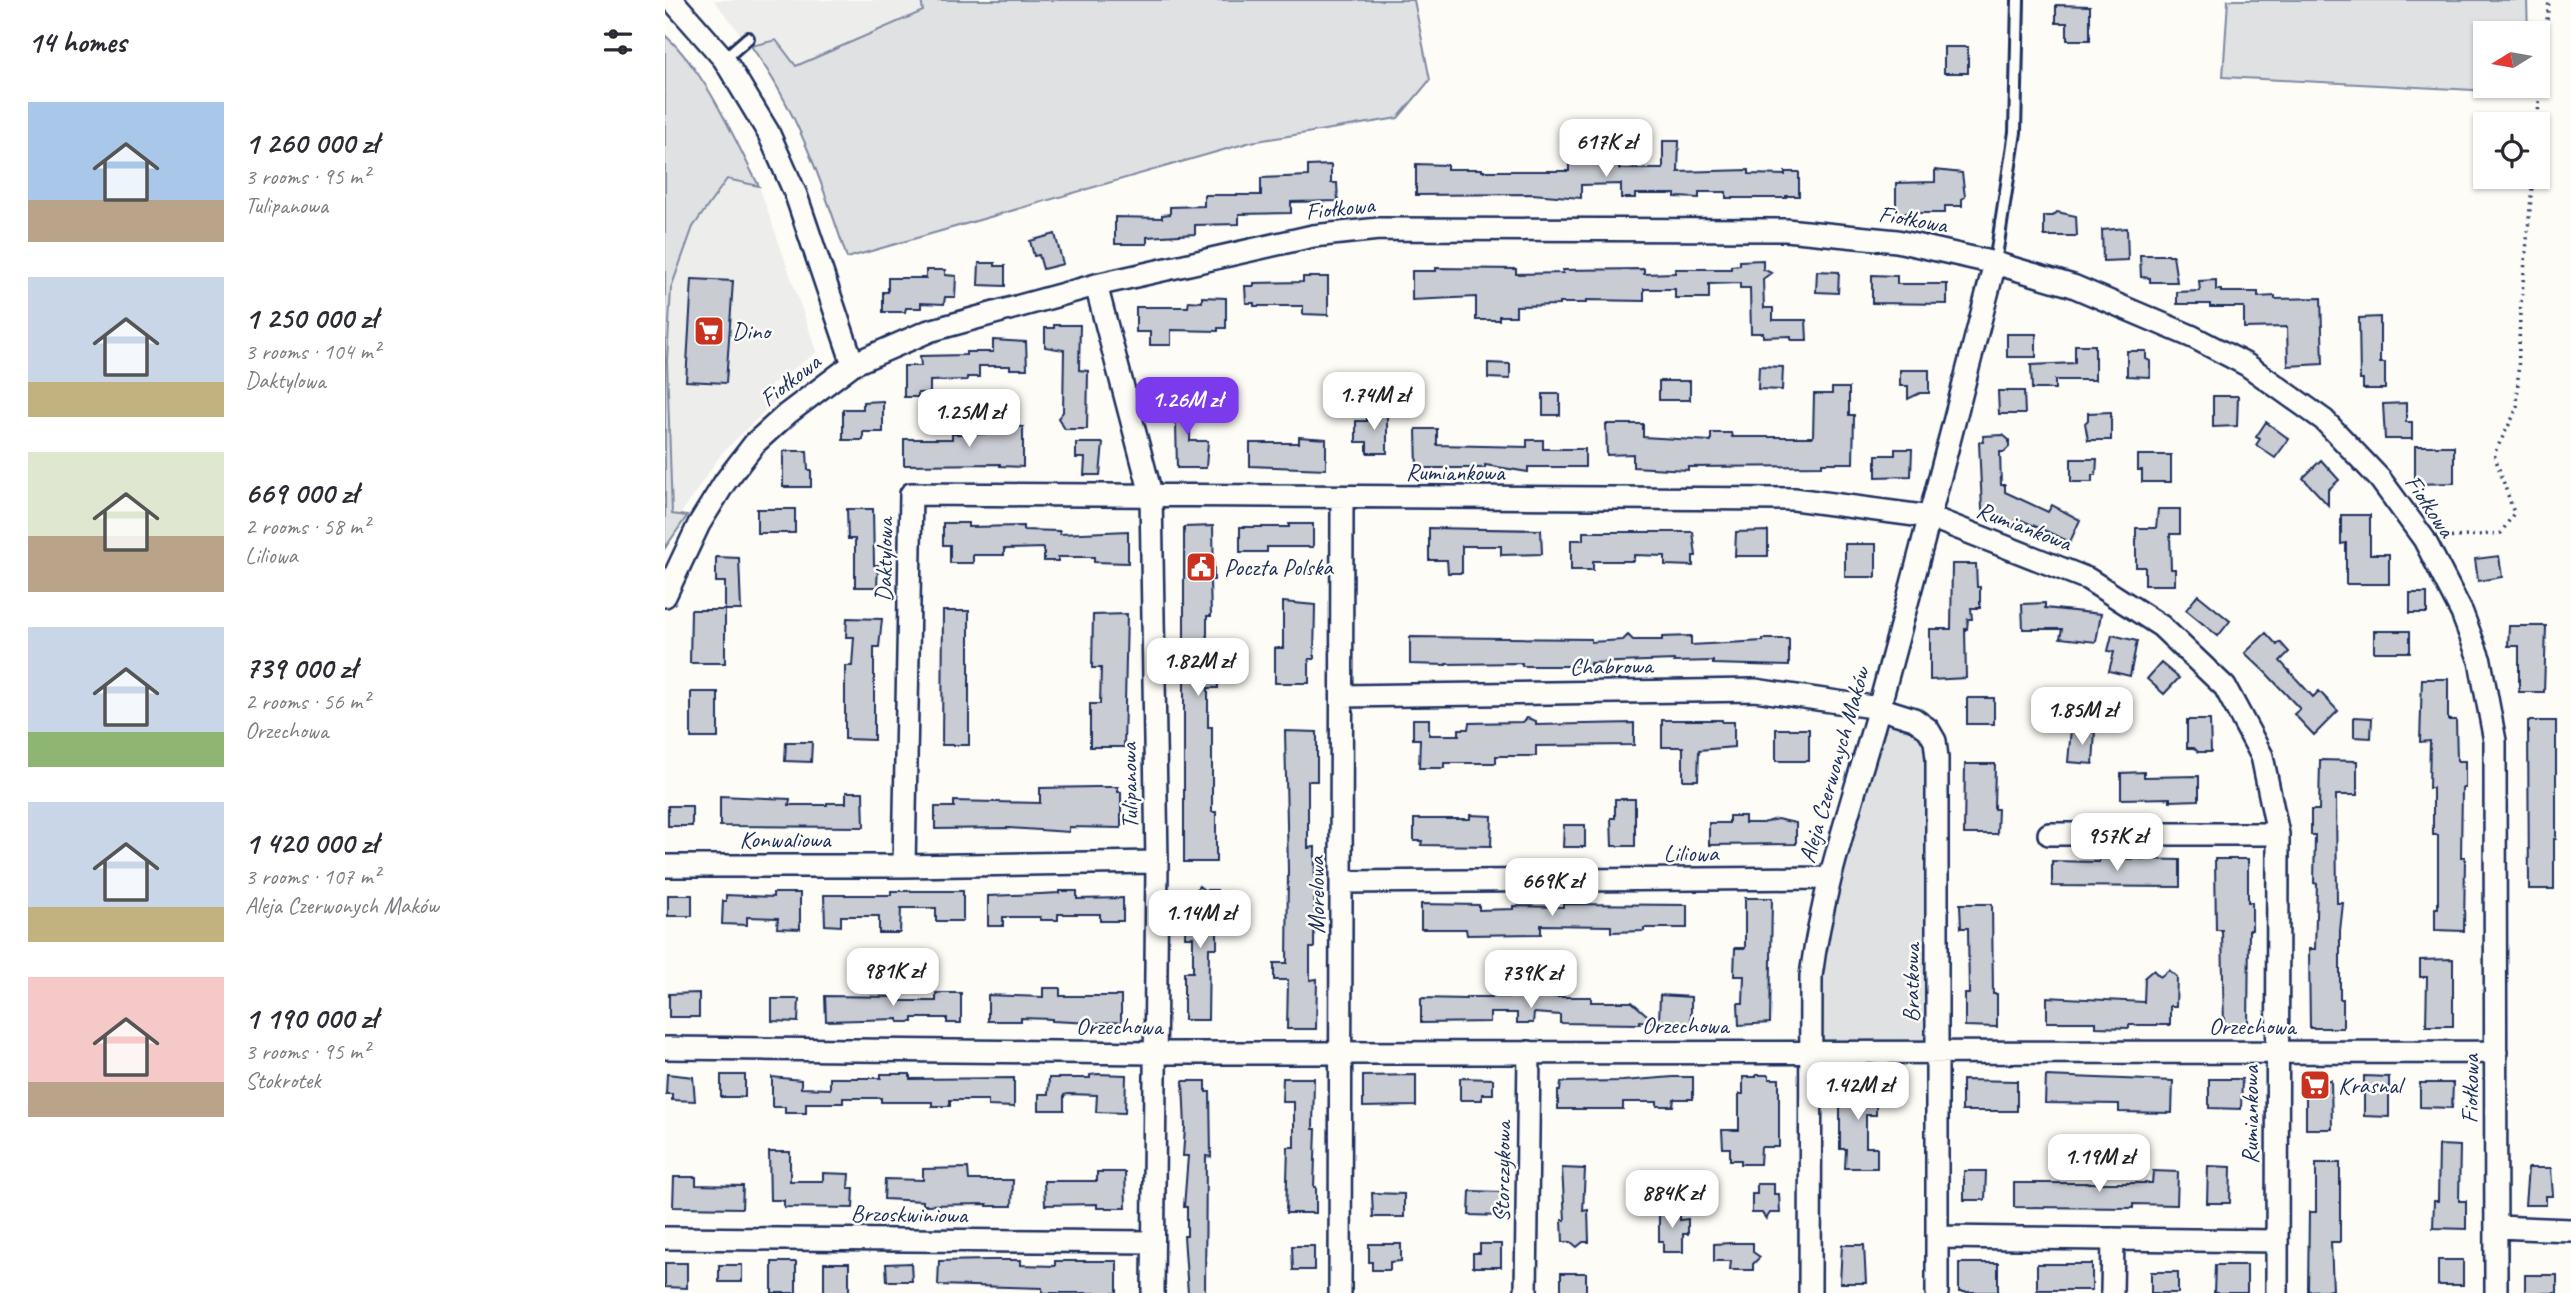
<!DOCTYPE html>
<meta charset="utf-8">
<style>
body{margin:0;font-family:Caveat,sans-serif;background:#f7f7f7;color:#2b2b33;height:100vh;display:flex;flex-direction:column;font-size:26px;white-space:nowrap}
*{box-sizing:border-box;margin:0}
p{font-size:23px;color:#7c7c81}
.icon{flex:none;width:38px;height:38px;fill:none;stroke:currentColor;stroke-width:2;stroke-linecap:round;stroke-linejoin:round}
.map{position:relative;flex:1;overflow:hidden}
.sheet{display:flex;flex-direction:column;background:#fff;width:665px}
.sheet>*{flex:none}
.needle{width:46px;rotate:259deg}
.tools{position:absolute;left:1808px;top:21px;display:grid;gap:14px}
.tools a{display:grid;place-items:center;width:77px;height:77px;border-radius:0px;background:#fff;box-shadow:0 2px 5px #0004;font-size:35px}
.price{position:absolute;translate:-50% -60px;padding:0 16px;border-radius:14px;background:#fff;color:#222;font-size:23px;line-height:46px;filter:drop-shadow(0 2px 4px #0008)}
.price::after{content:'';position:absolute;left:50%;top:42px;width:21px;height:16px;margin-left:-10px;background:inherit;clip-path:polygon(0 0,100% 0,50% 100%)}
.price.selected{background:#7c3aed;color:#fff}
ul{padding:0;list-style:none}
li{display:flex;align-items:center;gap:21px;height:175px;padding:0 28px}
li span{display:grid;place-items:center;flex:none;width:196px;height:140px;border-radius:0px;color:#555}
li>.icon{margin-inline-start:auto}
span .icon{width:84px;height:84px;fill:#fffc;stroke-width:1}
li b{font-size:30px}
h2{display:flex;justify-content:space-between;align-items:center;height:84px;padding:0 28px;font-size:30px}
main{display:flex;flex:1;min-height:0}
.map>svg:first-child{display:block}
</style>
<main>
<section class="sheet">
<h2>14 homes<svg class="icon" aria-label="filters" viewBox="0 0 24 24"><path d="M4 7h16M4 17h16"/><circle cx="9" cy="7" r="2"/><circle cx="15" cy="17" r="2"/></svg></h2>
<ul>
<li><span style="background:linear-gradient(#a9c7e8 70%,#b9a48a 0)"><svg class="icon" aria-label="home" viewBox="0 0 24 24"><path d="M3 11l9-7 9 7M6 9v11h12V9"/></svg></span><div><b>1 260 000 zł</b><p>3 rooms · 95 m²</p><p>Tulipanowa</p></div></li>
<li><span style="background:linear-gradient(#c9d6e8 75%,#c2b280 0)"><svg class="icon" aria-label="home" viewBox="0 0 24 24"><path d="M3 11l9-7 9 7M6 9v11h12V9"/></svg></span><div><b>1 250 000 zł</b><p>3 rooms · 104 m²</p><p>Daktylowa</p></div></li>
<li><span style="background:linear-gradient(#dfe7d0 60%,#b9a48a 0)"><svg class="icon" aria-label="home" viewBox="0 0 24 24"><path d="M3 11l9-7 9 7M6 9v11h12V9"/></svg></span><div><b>669 000 zł</b><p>2 rooms · 58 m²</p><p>Liliowa</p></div></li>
<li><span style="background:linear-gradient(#c9d6e8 75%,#8fb573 0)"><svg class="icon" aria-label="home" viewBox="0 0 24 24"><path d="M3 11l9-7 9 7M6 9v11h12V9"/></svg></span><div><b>739 000 zł</b><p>2 rooms · 56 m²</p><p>Orzechowa</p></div></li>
<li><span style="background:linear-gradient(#c9d6e8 75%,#c2b280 0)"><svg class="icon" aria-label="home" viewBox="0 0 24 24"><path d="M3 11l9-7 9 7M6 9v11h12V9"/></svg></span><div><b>1 420 000 zł</b><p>3 rooms · 107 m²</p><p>Aleja Czerwonych Maków</p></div></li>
<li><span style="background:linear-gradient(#f6c9c9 75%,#b9a48a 0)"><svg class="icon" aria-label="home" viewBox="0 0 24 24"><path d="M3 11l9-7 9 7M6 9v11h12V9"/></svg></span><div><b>1 190 000 zł</b><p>3 rooms · 95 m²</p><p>Stokrotek</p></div></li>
</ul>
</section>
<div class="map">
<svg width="1906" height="1293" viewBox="0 0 1906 1293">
<rect width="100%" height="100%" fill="#fdfcf7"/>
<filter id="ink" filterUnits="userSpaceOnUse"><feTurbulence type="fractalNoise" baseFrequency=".0143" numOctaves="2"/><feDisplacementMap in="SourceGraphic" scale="14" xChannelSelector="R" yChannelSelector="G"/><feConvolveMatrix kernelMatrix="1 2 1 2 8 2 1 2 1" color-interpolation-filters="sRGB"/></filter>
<g filter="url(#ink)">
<!-- built -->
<path fill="#edeeec" d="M49,0H256L259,11L131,66L92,55Z
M62,179L94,186L152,352L105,386L113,398L57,453L15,515L7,514L2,361L6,288L28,227Z"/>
<!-- green -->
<path fill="#e0e1e3" stroke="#7e88a0" stroke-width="2" d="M256,0H749L765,80L733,118L586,142L182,258C158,185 132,109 86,46L111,40L131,66L258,11Z
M1563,0H1862L1863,33H1820V86H1859L1847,92L1558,77Z
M0,35C43,75 67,135 94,186L62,179L28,227L6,288L2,361L7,514L22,516L0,548Z
M1215,709L1262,729L1272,1052L1146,1050L1147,976Z"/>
<!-- building -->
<path fill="#c9ccd3" stroke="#1b2f5e" stroke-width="2" d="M1391,5L1425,6V40H1402V23H1391Z
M1279,47H1303V73H1279Z
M998,141H1014L1013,172L1084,170V174L1120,175V172H1134V196H1121V198H1061V192H1034V198L1010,197V194H970V198H956V184L916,185V198L867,194L751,195V164L782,165V169H817V171H904V156H913V149H936V143H954V169H998Z
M666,165V183H672L673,201L626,202V213L574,214V224L530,225V234L482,237V244H450V217L497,218V215L505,214V207L539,206V195H596V178L643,176V166Z
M1270,170L1297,173L1300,197L1297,199V206H1280V213H1231V183L1270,182Z
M1392,212L1411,216L1412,236H1379V216H1388Z
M1462,228L1463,260L1438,261L1437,230Z
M390,234L398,264L378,269L374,255L369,256L365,241Z
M1475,255H1508L1512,282H1485V278L1476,277Z
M1098,260V269L1106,273L1098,279L1099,308H1108V320H1141L1142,340H1126V336L1098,337V333H1086L1085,288H1075V283L1044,284V298H1010V289H979V301L921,300V303H894V305L851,306V316H834V320H811V297L747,300V271H771V268L851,269V274L898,273V270L979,269V274L1010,273V269H1066V266L1075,265V261Z
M314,263H330V266H340V286L313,285Z
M261,270H280V275L291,276L290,297H280L279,304L256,303V308H241L240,312H218V292H223V278H261Z
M1152,271L1174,272L1173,293L1151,292Z
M1207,275L1232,276V284H1282V304L1207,303Z
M638,277H663V315L638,314V306H589V303H581L580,286H589V283L638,282Z
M27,279L68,281L61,383L21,381Z
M1551,280V290H1556V292H1593V297L1610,296V299L1656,298L1658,364L1623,366L1622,327L1579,328V307H1545V304H1512V292L1535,291L1534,281Z
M537,297L561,298V328H553V331L506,330V345H485V332H471V307H523L524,301L537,302Z
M1715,317V363H1720V389H1698V380H1695L1694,318Z
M389,325H415L414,370L423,371L422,429H400L393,418L398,412L399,350L380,347V328H389Z
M1342,334H1371V357H1342Z
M328,340L361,342L362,369H345V366H314V377H302V380L265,381V393H253V397H239V366H256L255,356L301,355V352H328Z
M1410,345H1430V380H1390V389H1367L1366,365L1410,363Z
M1462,351H1481V359L1485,361V377L1462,376Z
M823,363L845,364V379L823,378Z
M1094,366L1118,367L1117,390L1093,389Z
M1235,370H1264V393H1255L1243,399V386H1235Z
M994,381H1025V400H994Z
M1167,388H1184V415H1189L1188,463H1157V466L1023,467V470L968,467V454L942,455L941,424H978V437L1046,441V433H1066L1067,437H1148L1149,394H1167Z
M1333,391H1359L1360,414H1334Z
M878,394H895V415H878Z
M1548,396H1573L1572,426L1548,427Z
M507,397L526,398L525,441H543L541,468H512L511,423H506Z
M218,401V432H198V440H178V409H198V402Z
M1741,403V422H1747V439H1720L1718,404Z
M702,411H722V453H702V442H691V421H702Z
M1446,412V440H1423L1420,423L1423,420V413Z
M1601,422L1624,439L1610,458L1591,445L1595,439L1591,437Z
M335,426L358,427V467L335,466V464L239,465V439H287V434H335Z
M751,429H772V445L862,447V440H878V449H920V467H863V472L820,465V468H752Z
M1338,435L1344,440V447L1339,452H1335L1336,485H1340V492L1383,512L1387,505L1415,520L1405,542L1352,518L1349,524L1317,509L1314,442H1319L1318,436Z
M634,437L661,439V469L585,466V443H634Z
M411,443H438L435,475H419L420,458H411Z
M1750,446H1789V483L1750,484Z
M1230,449H1247L1246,476L1211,477V455H1230Z
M118,451H142L143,470H146V487H118Z
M1473,455H1506V482H1477V470H1473Z
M1406,459H1432L1431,475H1427V482H1406Z
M1656,460L1674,480L1663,490V505L1638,478Z
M92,509H130V533H92Z
M182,509H208L209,565H213L212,587H190V539H183Z
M1493,509H1515V534H1505L1506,569H1510V585H1480V567H1471V528H1491Z
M1676,515H1705V554H1724V584H1681V543L1676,544Z
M278,523H303V527L358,526V530L395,531V534L463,531V563L429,562V557H393V561H379V548L339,549V555H308V563H285V545H278Z
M624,524H648V547H602V552H575V527H624Z
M548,526L549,580H545L546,616H542V646L543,665H553V688H543V727H547V812H551V862H519V527Z
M764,528L876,530L877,554L836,555V546H797V573H783L782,560H764Z
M1103,531V556H1070L1071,532Z
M918,532H1028L1031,556H1028V566L1000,565V556L969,555V561H928V570H906V540H918Z
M1180,544H1211V577H1180Z
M1834,556L1837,577L1813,581L1810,559Z
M51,557L74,558L76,610H60V663H25L26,610H60V582H51Z
M1287,564H1311L1312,587H1315V608H1306L1307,619H1303L1302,629H1300L1301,678L1265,680V629H1286Z
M1745,593H1762V613H1745Z
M1533,595L1565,621L1553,636L1521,610Z
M618,602L650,605L649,659H644V683H610V648H618Z
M1380,603V608L1436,614L1431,642L1395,638L1397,629H1358L1357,604Z
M278,611H304V745H277Z
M462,614L459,747H425V704H435L436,668H427L428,615Z
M182,618L217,619L214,647H209V740L180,739V666H187L189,637H181Z
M1844,626H1881L1879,692H1854V646H1843Z
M1709,631H1745V652H1709Z
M1601,633L1612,645L1615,642L1624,652L1615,661L1648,697L1654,691L1673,711L1649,735L1629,714L1635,709L1601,673L1580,653Z
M963,635L968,640H997V637L1026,636V645L1098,641V639H1124V666L1048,664V661L1009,662V660L925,663V666H857V663L781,664V665L745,664V637L926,639V642L958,640Z
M1447,635L1472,641L1465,676L1444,671L1449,652L1443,651Z
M1496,663L1514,678L1499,694L1482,679Z
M1757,679H1783V720H1791L1792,761H1800V788H1797L1796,857H1800L1799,931L1770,930V908H1773V835H1768V788H1764L1765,741L1755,742Z
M26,692H53V738H26Z
M1302,698H1329V724H1302Z
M1689,717L1707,718L1706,738L1689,737Z
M862,718L871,721V725L969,723V745L871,746V756H831V763H779V768H754L755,739H748V719H764V735H794V729H803L804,723L858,722Z
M997,720H1057V722H1069V747L1034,750L1033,780H1018V747H997Z
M1522,720H1545L1546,752H1533L1529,748H1522Z
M1863,721H1891V839H1889V889H1864Z
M1111,729H1144V761H1111Z
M1406,729L1430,731L1428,764L1403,762Z
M620,731L652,732V781H643V848L650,847L649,948H645V980L652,979L651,1029H622L623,980H609V963H622L623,870Z
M121,742H147L146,762L120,761Z
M1655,760L1692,761V795H1671L1672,903H1678L1675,931V999H1678V1028H1645L1644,949H1650L1652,884L1649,883L1650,835H1646V810H1654Z
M1300,764H1330L1329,809H1333L1332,834H1299Z
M1479,772V777L1534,776V800L1505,801V798L1456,799V773Z
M431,787H453V792H456V828L404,827V832L344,828L270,829V807H289V801L375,803V788Z
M181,792H198L199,827L55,826V796L125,799L124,805H162V803H181Z
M950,799H970V846H947L946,818H950Z
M3,806H27V826H3Z
M805,815L827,816L826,846L756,845L757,841H749V819H805Z
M1064,816H1080V823H1098L1112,819L1131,823V844L1044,845V823H1064Z
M899,825H920V847H898Z
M1434,858L1515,860V887L1387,886V861L1434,862Z
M1550,859H1583V902H1587V930H1584L1583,1026H1559L1557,930H1551Z
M534,886L539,890H552V948H544L543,1020H519V972H528V937H520L521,890H531Z
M226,891H298V921H271V908H236L235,933H214V916H176V926L160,925L159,895H226Z
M394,891H412V899L458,898V921H435V914H393V920H375V917H338V926H323V896L375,894L394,893Z
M108,893H135V929L112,928L113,918L82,917V925L57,924L58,901H61V895L108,897Z
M3,895H27V916H3Z
M1080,898H1107L1105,1023L1074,1025L1073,1003H1078L1079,976H1069L1070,948H1080Z
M756,904L814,905V910L848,909V906L898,907V904L1022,905V928H979V931L946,932V926L876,925V934L802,935L801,929H756Z
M1295,904H1327L1328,994H1332V1027L1300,1026V994H1304L1303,928H1296Z
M1788,959V1026H1761L1762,977H1755V960Z
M1488,970L1495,977L1504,970L1512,977L1511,1006H1505V1025H1464V1028L1431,1027V1022H1382V997L1479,1002L1480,977Z
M378,988H395V996H456V1022L427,1023L387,1021V1019L356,1018V1021H323V995L378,997Z
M34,993V1017H4V994Z
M271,993H296V1023H282V1018H248V1022H233V1019L161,1021L160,996L234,997V1001H271Z
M995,995L1026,997V1023L994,1022Z
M801,997H926V1002H967L990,1022L975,1021V1024L895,1023V1015L869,1013L868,1023H852V1013H825V1022L756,1023V998L801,999Z
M107,999H134L133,1022L107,1021Z
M2,1074L28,1077L30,1101L7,1100V1094H1Z
M216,1074H245V1079L349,1078V1107L323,1106V1100H285V1106H267V1102H216V1098H178V1103H141V1113H120V1107H107V1077L136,1080V1088L165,1089V1078H216Z
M432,1074L461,1075L460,1113L431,1112L432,1095L403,1094L399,1095V1110H374V1094H383L384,1078H425V1075Z
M56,1075H80V1097H56Z
M751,1075V1106L698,1107V1076Z
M1091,1075H1104V1079H1114V1147H1096L1095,1164H1076V1160H1065V1148H1058L1057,1130H1074V1094H1078V1077H1091Z
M1381,1076L1508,1081L1507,1113L1454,1112V1104L1380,1103Z
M1699,1076L1724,1077V1117L1699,1116Z
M1008,1077H1028V1099H1009L1008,1106H992V1102H958V1109H893V1091H895L896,1082L958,1081Z
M1192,1077H1211V1115H1201V1147H1212V1168H1180L1181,1149H1175V1092Z
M618,1078H649L648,1129H651L649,1187H651V1213H621L623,1147H629V1102H617Z
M795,1078L828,1079V1094H817V1100H795Z
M1544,1079H1577L1576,1109L1544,1108Z
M1297,1080L1352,1081V1111H1297Z
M1666,1080L1667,1129H1641V1081Z
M518,1081H541V1092H545L546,1157L541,1156L540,1293H523L519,1236H522V1207H519L523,1156H518L520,1128Z
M1755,1083H1788L1787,1108L1755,1107Z
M1774,1145L1795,1146L1794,1201H1801V1229L1768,1228L1769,1201H1773Z
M104,1152H125V1181H158V1173L184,1174L183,1188H189L188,1208L119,1207V1200H105Z
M1651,1163H1675V1242H1666L1668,1290L1643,1291L1644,1212H1651Z
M1543,1166L1566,1167L1565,1203H1542Z
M303,1168L304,1180H348L347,1206H322V1204L258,1205V1201L219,1199L220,1179L258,1180V1169Z
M897,1168L920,1169L918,1211L923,1210L924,1242H918L912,1247L906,1242H898L897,1220H900Z
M1863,1168H1886L1888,1196H1881V1205H1860Z
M1299,1171H1321L1320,1200H1299Z
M1488,1171L1513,1172L1512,1205L1468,1204V1208L1349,1207V1183H1487Z
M432,1172H460L461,1208H432V1204L380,1205L379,1181H432Z
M9,1177H31V1185L78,1186L77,1208L8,1207Z
M1092,1184H1109V1194H1114L1115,1213H1105L1101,1219L1097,1213H1087V1194H1092Z
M805,1191L837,1192V1216L804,1215Z
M707,1193L739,1194V1217H708Z
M994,1208H1015V1220L1023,1219V1234H1018V1252H998V1241H994Z
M1066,1243H1088V1252L1095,1257L1088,1264V1270H1065L1066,1261H1049V1244Z
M704,1244H736V1261L725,1262V1270H707V1262H704Z
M815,1244H836V1267H808V1253H815Z
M1177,1245H1199L1201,1283H1175Z
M627,1246H649V1270H628Z
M324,1260H356V1265L390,1266V1261H452V1293H377V1288L273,1285L274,1261Z
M1773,1260H1798V1285H1773Z
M107,1262H131V1293H107Z
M0,1263H22V1288L0,1287Z
M159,1263H184V1293H159Z
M246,1263L247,1281H222L221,1264Z
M1294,1263H1333V1292H1294Z
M1372,1264H1427V1290H1372Z
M54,1265H77V1282H54Z
M1550,1265H1582V1293H1549Z
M1486,1272H1513V1293H1486Z
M896,1273H921V1293H896Z
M1860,1275H1892V1293H1860Z"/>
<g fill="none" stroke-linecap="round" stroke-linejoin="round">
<!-- service casing -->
<g stroke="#1b2f5e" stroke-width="16">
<path id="service" d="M59,59L83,38
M1330,263L1350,132L1353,0"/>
</g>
<!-- minor casing -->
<g stroke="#1b2f5e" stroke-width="26">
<path id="minor" d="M7,0L59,59L103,132L131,195L188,364
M431,285L486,494L492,862L488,1293
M0,596L34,524L60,482L90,443L122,414L188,364L264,331L431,285L648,236L714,229L1121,230L1232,241L1330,263L1408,286L1528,337L1582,365L1659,420L1715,479L1759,539L1797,613L1815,661L1830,741L1831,1293
M677,696L1090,690L1214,708L1249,719L1263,729L1270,741L1272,758V1293
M1384,834H1613
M0,866H239L492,862
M239,866L246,494L1129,499L1265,517L1423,579L1496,626L1560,687L1597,756L1613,834L1612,1293
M678,882L1164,878
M0,1048L489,1053L1831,1052
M1832,1227L1906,1230
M1273,1237L1612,1241
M0,1238L488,1242
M675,1293L677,497
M861,1293L864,1052
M1145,1293L1146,976C1158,883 1190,795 1215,704C1255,557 1292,410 1330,263
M1447,1293L1448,1239"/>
</g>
<!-- path -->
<path stroke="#1b2f5e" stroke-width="3.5" stroke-dasharray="2 5" stroke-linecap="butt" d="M1872,124L1884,0
M1779,538L1836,533L1849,513L1829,454L1852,409L1855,314L1868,177"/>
<!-- service -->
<use href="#service" stroke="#fdfcf7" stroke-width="10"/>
<!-- minor -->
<use href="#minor" stroke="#fdfcf7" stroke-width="21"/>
</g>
</g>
<!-- icons -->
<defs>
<g id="supermarket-square" transform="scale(1.575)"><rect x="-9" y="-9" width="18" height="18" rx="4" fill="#c8321e" stroke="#fdfcf7"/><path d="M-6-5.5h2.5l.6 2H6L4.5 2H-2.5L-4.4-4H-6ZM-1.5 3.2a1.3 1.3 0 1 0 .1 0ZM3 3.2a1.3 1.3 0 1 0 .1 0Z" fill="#fff"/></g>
<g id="civic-square" transform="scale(1.575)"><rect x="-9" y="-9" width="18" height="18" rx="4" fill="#c8321e" stroke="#fdfcf7"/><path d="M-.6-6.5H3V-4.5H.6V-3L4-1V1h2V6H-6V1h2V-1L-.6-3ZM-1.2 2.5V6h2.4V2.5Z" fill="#fff"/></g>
</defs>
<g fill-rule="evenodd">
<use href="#supermarket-square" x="44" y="331"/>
<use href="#civic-square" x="536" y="567"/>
<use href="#supermarket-square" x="1650" y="1085"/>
</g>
<g text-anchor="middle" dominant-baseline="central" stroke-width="5" stroke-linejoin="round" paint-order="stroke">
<!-- street labels -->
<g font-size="24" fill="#1b2f5e" stroke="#fdfcf7">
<text transform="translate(675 208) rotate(-6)">Fiołkowa</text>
<text transform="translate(1248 219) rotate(10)">Fiołkowa</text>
<text transform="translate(125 380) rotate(-38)">Fiołkowa</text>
<text x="790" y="472">Rumiankowa</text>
<text transform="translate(1765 506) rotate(56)">Fiołkowa</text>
<text transform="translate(1359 526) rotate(21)">Rumiankowa</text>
<text transform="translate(219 560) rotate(-89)">Daktylowa</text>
<text transform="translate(946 666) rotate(-1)">Chabrowa</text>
<text transform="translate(1169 765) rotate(-74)">Aleja Czerwonych Maków</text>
<text transform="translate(464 786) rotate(-91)">Tulipanowa</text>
<text x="120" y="839">Konwaliowa</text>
<text x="1026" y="853">Liliowa</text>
<text transform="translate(651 895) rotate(-90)">Morelowa</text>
<text transform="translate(1246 983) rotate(-90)">Bratkowa</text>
<text x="1020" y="1025">Orzechowa</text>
<text x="454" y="1026">Orzechowa</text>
<text x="1587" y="1026">Orzechowa</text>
<text transform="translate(1805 1089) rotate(-90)">Fiołkowa</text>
<text transform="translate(1585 1115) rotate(-90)">Rumiankowa</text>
<text transform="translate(837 1172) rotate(-89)">Storczykowa</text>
<text transform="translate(244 1214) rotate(1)">Brzoskwiniowa</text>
</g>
<!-- poi labels -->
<g font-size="24" fill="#1b2f5e" stroke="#fdfcf7" text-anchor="start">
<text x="67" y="331">Dino</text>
<text x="559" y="567">Poczta Polska</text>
<text x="1673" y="1085">Krasnal</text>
</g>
</g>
</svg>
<div class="tools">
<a><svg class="needle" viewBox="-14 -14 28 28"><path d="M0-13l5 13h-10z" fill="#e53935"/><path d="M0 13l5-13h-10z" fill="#7c7c81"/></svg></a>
<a><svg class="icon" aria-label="locate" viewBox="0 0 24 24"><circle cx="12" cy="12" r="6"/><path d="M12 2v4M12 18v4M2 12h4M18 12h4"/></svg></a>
</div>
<b class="price" style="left:941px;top:179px">617K zł</b>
<b class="price" style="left:709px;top:432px">1.74M zł</b>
<b class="price selected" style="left:522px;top:437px">1.26M zł</b>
<b class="price" style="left:304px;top:449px">1.25M zł</b>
<b class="price" style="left:533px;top:698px">1.82M zł</b>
<b class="price" style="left:1417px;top:747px">1.85M zł</b>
<b class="price" style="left:1452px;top:873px">957K zł</b>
<b class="price" style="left:887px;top:918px">669K zł</b>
<b class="price" style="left:535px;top:950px">1.14M zł</b>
<b class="price" style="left:228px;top:1008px">981K zł</b>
<b class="price" style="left:866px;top:1010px">739K zł</b>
<b class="price" style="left:1193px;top:1122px">1.42M zł</b>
<b class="price" style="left:1434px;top:1194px">1.19M zł</b>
<b class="price" style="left:1007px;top:1230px">884K zł</b>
</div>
</main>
